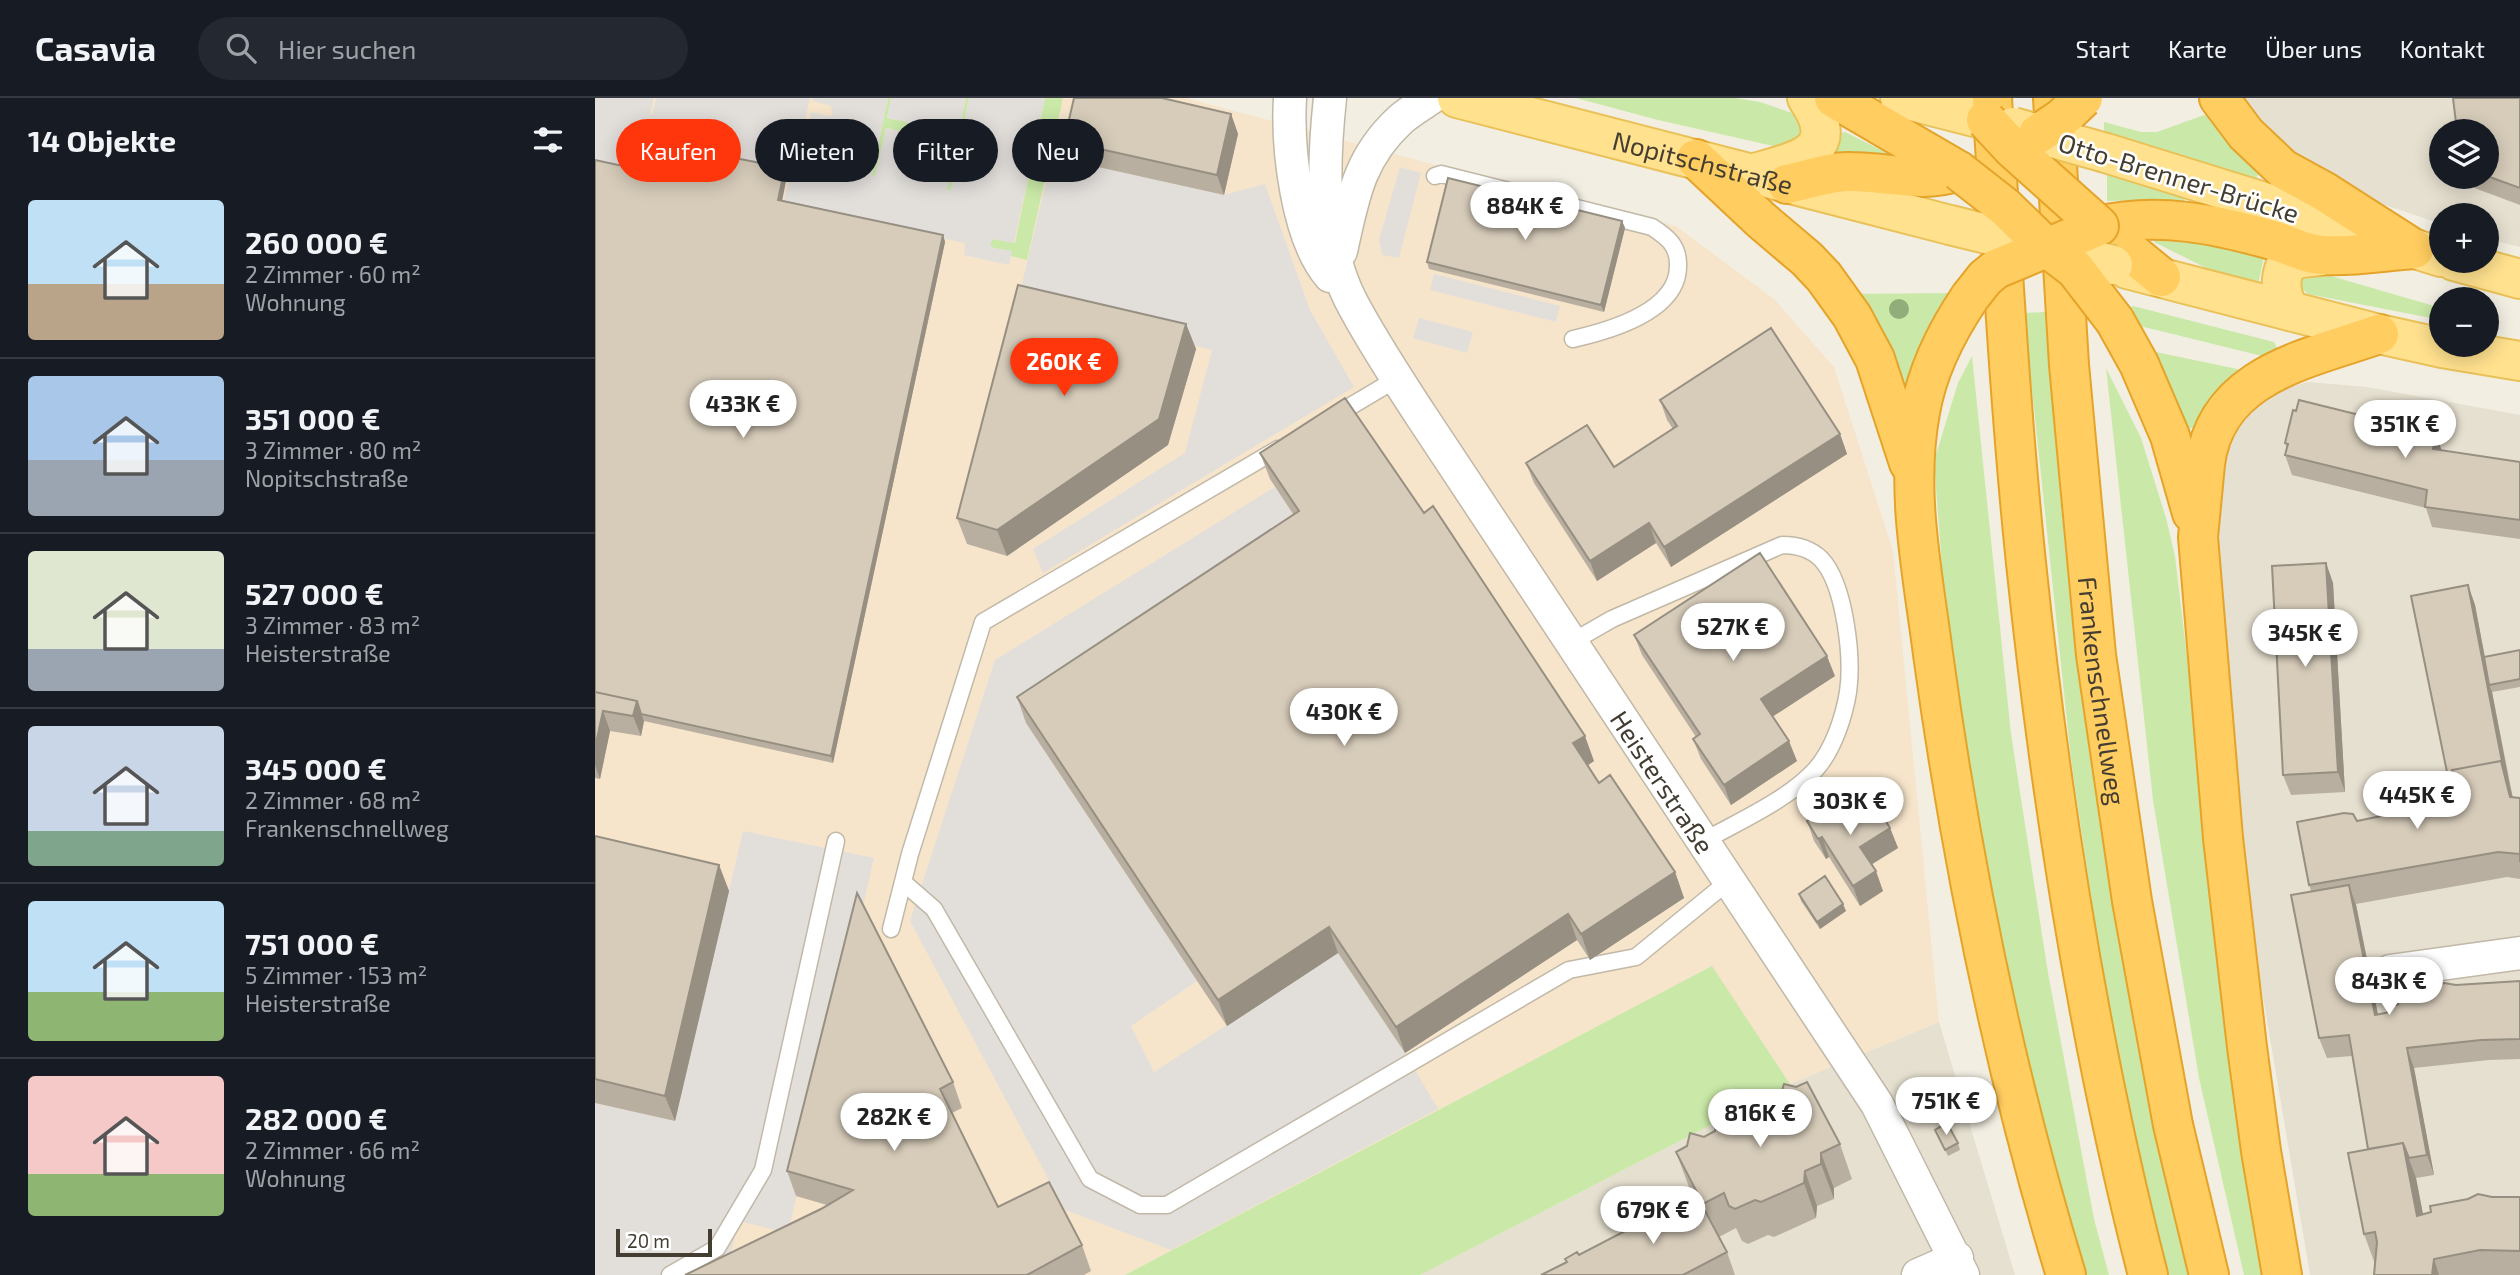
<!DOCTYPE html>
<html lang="de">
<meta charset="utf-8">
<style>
body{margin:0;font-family:"Exo 2",sans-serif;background:#242831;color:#f1f3f6;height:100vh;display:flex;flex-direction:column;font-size:26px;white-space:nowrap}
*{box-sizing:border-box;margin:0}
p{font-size:23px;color:#9ea1a6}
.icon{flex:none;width:38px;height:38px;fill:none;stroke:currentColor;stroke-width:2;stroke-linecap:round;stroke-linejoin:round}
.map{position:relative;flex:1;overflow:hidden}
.sheet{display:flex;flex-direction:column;background:#171b24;width:595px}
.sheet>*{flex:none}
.banner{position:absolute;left:21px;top:21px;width:665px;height:63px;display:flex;gap:14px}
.controls{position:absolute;left:1834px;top:21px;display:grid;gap:14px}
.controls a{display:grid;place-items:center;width:70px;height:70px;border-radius:50%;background:#171b24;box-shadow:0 4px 18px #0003;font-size:35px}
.scale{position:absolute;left:21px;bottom:18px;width:96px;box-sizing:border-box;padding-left:7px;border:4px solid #443d32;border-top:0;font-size:19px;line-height:24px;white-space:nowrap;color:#443d32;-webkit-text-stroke:5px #fff;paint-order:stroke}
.price{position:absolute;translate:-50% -60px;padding:0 16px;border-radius:24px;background:#fff;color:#222;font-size:23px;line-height:46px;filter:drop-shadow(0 2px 4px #0008)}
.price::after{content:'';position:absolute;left:50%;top:42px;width:21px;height:16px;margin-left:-10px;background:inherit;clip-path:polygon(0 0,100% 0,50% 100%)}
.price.active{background:#ff360c;color:#fff}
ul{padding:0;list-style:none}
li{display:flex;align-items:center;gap:21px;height:175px;padding:0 28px}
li+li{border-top:2px solid #363941}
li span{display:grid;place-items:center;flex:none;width:196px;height:140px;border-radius:7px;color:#555}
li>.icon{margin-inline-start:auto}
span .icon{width:84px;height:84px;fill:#fffc;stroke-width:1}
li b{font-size:30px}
h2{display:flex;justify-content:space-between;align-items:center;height:84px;padding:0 28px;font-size:30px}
.chip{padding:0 24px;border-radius:32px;background:#171b24;box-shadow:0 4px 18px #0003;font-size:24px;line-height:63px}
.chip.active{background:#ff360c;color:#fff}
header{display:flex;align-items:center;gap:42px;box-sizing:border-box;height:98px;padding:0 35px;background:#171b24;border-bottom:2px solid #363941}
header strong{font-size:33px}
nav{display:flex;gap:38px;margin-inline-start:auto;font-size:24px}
.search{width:490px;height:63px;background:#242831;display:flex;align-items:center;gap:18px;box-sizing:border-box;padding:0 24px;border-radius:38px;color:#9ea1a6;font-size:26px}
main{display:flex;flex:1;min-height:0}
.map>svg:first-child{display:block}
</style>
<header>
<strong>Casavia</strong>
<div class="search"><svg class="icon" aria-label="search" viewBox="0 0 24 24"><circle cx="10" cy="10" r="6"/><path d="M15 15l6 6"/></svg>Hier suchen</div>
<nav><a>Start</a><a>Karte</a><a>Über uns</a><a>Kontakt</a></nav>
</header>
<main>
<section class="sheet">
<h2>14 Objekte<svg class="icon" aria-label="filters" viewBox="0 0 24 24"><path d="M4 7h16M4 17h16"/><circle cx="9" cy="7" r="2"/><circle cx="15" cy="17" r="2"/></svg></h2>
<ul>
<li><span style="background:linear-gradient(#bfe0f5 60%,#b9a48a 0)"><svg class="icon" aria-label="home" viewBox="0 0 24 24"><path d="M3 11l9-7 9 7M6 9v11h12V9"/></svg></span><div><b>260 000 €</b><p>2 Zimmer · 60 m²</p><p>Wohnung</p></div></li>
<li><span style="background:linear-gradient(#a9c7e8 60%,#9aa5b1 0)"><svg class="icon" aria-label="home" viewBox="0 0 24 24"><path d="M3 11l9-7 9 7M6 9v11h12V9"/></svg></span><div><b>351 000 €</b><p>3 Zimmer · 80 m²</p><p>Nopitschstraße</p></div></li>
<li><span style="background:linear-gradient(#dfe7d0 70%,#9aa5b1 0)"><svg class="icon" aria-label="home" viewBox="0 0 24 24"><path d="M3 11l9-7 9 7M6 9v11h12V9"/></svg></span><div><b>527 000 €</b><p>3 Zimmer · 83 m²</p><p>Heisterstraße</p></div></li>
<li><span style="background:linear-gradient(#c9d6e8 75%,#7fa58c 0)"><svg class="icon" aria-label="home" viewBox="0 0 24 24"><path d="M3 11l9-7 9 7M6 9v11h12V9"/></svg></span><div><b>345 000 €</b><p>2 Zimmer · 68 m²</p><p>Frankenschnellweg</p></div></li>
<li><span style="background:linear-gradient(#bfe0f5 65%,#8fb573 0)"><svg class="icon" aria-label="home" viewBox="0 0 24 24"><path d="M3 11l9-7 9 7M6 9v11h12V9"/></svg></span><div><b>751 000 €</b><p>5 Zimmer · 153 m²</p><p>Heisterstraße</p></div></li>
<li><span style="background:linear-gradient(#f6c9c9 70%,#8fb573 0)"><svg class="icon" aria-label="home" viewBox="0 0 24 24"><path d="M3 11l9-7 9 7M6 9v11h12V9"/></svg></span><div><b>282 000 €</b><p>2 Zimmer · 66 m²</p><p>Wohnung</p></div></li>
</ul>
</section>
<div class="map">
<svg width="1925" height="1177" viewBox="0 0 1925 1177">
<rect width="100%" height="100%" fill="#f2eee2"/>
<!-- residential -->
<path fill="#e6e0d0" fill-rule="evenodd" d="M1645,0H1925V149L1892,141V117H1846V126L1767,99L1716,70L1669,31ZM1846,33H1892V79H1846Z
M1713,284L1772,289L1925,317V1177H1715L1664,875L1633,603L1618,421L1634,343L1653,313L1687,291Z
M1344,924L1420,1177H825L1195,986Z"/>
<!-- commercial -->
<path fill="#f6e5cb" d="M0,0H591L870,75L1081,128L1179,201L1239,269L1298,453L1344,924L1195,986L1117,869L530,1177H0Z"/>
<!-- green -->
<path fill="#cae9a8" d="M293,0H296L292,20L312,24L313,32L310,34L291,30L280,78L277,77Z
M371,0H374L367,34L387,39L388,47L385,49L366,45L356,93L352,92Z
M450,0H468L432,162L416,158V153L398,150L394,145L398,141L420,145L437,62L417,55L419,48L439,51Z
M981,0H1140L1165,4L1203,17L1212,34L1187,50L1063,22Z
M1612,16L1664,76L1658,85L1509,37V24L1546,34H1562Z
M1250,34L1298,58L1236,57L1244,36Z
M1512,76L1589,98V106L1554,102L1512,103Z
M1560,138L1602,143L1669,158L1663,187L1611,170L1559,144Z
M1712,171L1846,210V222L1713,196L1706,190L1705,177Z
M1353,195L1332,235L1307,310L1254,196Z
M1538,208L1679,244L1682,250L1667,258L1541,227L1534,211Z
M1451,214C1459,318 1466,422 1478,525C1503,745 1542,963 1594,1177H1573L1515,930L1476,661L1429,215Z
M1556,253L1647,272L1612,307L1598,330H1591Z
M1377,258L1416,636L1453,875L1499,1121L1514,1177H1485L1400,847L1352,536L1339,363L1363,285Z
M1511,270L1546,340L1571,420L1580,458L1597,602L1628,921L1656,1118L1669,1177H1649L1604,980L1558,702Z
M1117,868L1195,986L825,1177H530Z"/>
<!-- parking -->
<path fill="#e2dfdb" d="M0,0H59L55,16L57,17L61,0H215L205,48L208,49L216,14L235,18L238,16L236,8L217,3L218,0H293L277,77L280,78L291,30L310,34L313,32L312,24L292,20L296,0H371L352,92L355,93L366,45L385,49L389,47L387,39L367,35L374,0H450L439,51L419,48L417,51V55L437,62L419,145L398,141L395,145L398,150L417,153L414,167L369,157L370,145L188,107L195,77L85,54L79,82L0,66Z
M457,58L629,97L670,86L715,212L759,289L448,475L438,451L590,355L617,252L423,203Z
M805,69L826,75L804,160L787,157L784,142Z
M839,176L965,208L961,224L835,192Z
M824,220L878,234L872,255L818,240Z
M680,389L713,439L431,625L602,883L536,928L559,974L743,855L810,955L843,1011L576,1152L470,1112L315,823L400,562Z
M148,733L279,760L193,1135L144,1123L135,1158L98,1177H0V1005L80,1023Z"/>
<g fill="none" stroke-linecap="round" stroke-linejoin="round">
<!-- lane casing -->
<g stroke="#c1b8a7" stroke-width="19">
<path id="lane" d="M840,78L846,76L1057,129C1072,139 1083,147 1083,166C1085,213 1014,233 978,241
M739,318L803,280
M977,544L1017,521L1187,447C1202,447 1215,450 1226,461C1250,486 1258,560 1253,594C1249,619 1238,652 1221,671C1193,702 1144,723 1109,743
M308,784L339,811L495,1081L545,1107H572L974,872L1041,859L1135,782
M296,831L315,756L388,524L683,351
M75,1177L122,1150L168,1072L241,743"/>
</g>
<!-- street casing -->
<g stroke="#c1b8a7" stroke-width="35">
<g id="street">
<path d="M695,0C692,50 702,140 735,178"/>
<path id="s1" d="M735,0C728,66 725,140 755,201C775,240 801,279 825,316L1282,1006L1368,1177"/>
<path d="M746,153C758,100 763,61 805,22C814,14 826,7 836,0"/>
<path d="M1795,873L1925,855"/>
<path d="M1323,1177L1362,1160"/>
</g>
</g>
<!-- primary casing -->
<g stroke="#eac158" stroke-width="42">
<g id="primary">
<path id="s2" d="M862,0L1355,127"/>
<path d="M1305,0L1391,22"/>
<path d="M1511,55L1846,159"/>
<path d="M1156,76C1201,63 1250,56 1212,0"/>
<path d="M1859,163L1925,181"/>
<path d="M1532,171L1784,236L1847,250L1925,263"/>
<path d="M1695,213C1685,197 1684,183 1691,166L1705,160L1726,158"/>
</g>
</g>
<!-- highway casing -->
<g stroke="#e5a429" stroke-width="42">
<g id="highway">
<path d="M1239,0L1364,73"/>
<path d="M1397,0C1407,155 1415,310 1431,465C1456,704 1493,944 1553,1177"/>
<path id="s3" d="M1458,0L1474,267L1501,557L1537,803L1578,1027L1614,1177"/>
<path d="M1624,0L1651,36L1688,71L1730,94L1819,151"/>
<path d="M1101,61L1166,122L1212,161L1229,179L1257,218L1280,261L1314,365"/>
<path d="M1192,86C1212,82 1236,73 1256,74C1295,74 1325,86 1364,73"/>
<path d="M1504,128C1562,114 1620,126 1677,142C1693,146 1711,157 1728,157C1758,159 1789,153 1819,151"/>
<path d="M1504,128L1566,179"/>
<path d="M1375,199C1352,233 1332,273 1325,314C1310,394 1328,477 1338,556C1367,767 1409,974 1471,1177"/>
<path d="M1520,223L1544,266L1575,338L1597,415"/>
<path d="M1687,1177L1666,1053L1652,949L1628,740L1603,439L1610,366C1621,276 1713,261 1784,236"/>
</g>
</g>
<!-- lane -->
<use href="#lane" stroke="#fff" stroke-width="16"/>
<!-- street -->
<use href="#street" stroke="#fff" stroke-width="32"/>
<!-- primary -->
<use href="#primary" stroke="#ffe18e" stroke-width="38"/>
<!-- highway -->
<use href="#highway" stroke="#ffcd60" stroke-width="38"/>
<!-- primary-bridge casing -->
<g stroke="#eac158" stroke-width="42" stroke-linecap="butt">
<path id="primary-bridge" d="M1418,29L1511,55
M1355,127L1518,167"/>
</g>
<!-- highway-bridge casing -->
<g stroke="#e5a429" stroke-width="42" stroke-linecap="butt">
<path id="highway-bridge" d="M1443,36L1467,20L1488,0
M1364,73L1410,109L1451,149L1480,171L1520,223
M1375,199L1390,180L1401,171L1504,128L1417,50L1391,22"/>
</g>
<!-- primary-bridge -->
<use href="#primary-bridge" stroke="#ffe18e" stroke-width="38"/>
<!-- highway-bridge -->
<use href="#highway-bridge" stroke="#ffcd60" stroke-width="38"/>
</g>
<!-- trees -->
<circle fill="#91ad79" cx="1304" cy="211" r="10"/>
<!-- wall -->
<path fill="#b9afa0" d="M1925,0V107L1874,88L1871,79H1892V33Z
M636,16L643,36L629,97L476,63L469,43Z
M0,62L79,79L192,77L187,102L348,137L350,144L238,665L49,623L46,638L15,633L5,681L0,680Z
M1027,123L1030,130L1009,214L834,171L832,164Z
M591,226L601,251L573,347L412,458L372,446L362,420Z
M1065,302L1245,336L1252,356L1076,469L1061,445L1002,483L939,385L931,365L1019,369L1078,331L1072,322Z
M1690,345L1847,352L1925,364V441L1837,429L1831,410L1697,377L1690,357L1692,351Z
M665,355L999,663L993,667L1004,685L1080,774L1089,800L995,862L982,842L810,955L743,855L632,928L431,625L422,599L698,416L675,381Z
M1731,465L1738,485L1750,694L1696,697L1688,677Z
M1873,487L1880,507L1890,559L1925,552V589L1897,594L1918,700H1925V781L1912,779L1761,806L1783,916L1795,914L1861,887L1925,883V961L1894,962L1819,970L1839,1077L1821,1080L1828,1116L1897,1099H1925V1177H1779L1780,1166L1769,1136L1773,1051L1757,958L1732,960L1724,940L1716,793L1714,787L1762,723L1863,702L1862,698L1860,699L1853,679Z
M1039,537L1240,578L1178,618L1202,663L1136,707L1106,661L1098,641L1101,639L1047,557Z
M1251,720L1295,730L1303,750L1276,767L1288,793L1265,808L1234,759L1231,761L1219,743L1212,723Z
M0,738L124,767L134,793L80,1023L0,1005Z
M1204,796L1251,813L1225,831L1206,803Z
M358,984L367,1010L357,1015L403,1109L487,1147L496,1173L489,1177H90L232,1107L201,1098L192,1073Z
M1340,1032L1363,1045L1365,1052L1353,1058Z
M1109,1039L1245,1046L1257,1081L1239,1090V1101L1222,1108L1221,1120L1179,1139L1173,1137L1153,1146L1147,1143L1141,1130L1124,1139L1132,1154L1140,1177H946L1098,1097L1094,1089L1081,1054Z"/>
<!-- shaded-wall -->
<path fill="#968f82" d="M636,16L643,36L629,97L622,77Z
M190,70L192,77L186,109L183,102Z
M1027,123L1030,130L1009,214L1006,207Z
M348,137L350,144L238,665L236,658Z
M591,226L601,251L573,347L412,458L402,432Z
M1245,336L1252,356L1076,469L1069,449Z
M1841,336L1848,356L1838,351Z
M1054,425L1061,445L1002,483L995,463Z
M1731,465L1738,485L1750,694L1743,674Z
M1873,487L1880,507L1895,587H1894L1897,594L1915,689L1924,725L1915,699L1906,663Z
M1232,558L1240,578L1174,621L1166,601Z
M42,603L49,623L46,638L38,618Z
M8,613L15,633L5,681L0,667V650Z
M990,638L999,663L987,671L978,645Z
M1194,643L1202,663L1136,707L1129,687Z
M1295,730L1303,750L1272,769L1265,749Z
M1227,739L1234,759L1231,761L1223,741Z
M124,767L134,793L80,1023L70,998Z
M1281,773L1288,793L1265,808L1258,788Z
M1080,774L1089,800L995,862L986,836Z
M1754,787L1761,807L1787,937L1780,917Z
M1248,806L1251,813L1225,831L1222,824Z
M973,816L982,842L810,955L801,929Z
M734,829L743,855L632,928L623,902Z
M1812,950L1819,970L1839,1077L1832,1057Z
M1808,1045L1821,1080L1835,1153L1822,1118Z
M1226,1055L1239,1090V1101L1226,1066Z
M1210,1073L1222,1108L1221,1120L1209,1085Z
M1839,1161L1844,1177H1837Z"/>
<!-- building -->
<path fill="#d7ccba" stroke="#968f82" stroke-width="2" d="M479,0H567L636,16L622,77L469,43Z
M1858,0H1925V90L1892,78V33H1862Z
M85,49L190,70L183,102L348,137L236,658L46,616L42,603L0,594V62L79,79Z
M853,80L1027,123L1006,207L832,164Z
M423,187L591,226L564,321L402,432L362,420Z
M1176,230L1245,336L1069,449L1054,425L995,463L931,365L992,327L1019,369L1082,328L1065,302Z
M750,300L829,415L838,408L990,638L978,645L1004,685L1015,677L1080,774L986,836L973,816L801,929L734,829L623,902L422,599L704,413L665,355Z
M1704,302L1841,336L1838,351L1925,364V422L1830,409L1832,392L1690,357L1693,346L1690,345L1698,312L1701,313Z
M1165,455L1232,558L1166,601L1194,643L1129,687L1098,641L1105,636L1039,537Z
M1731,465L1743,674L1688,677L1677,468Z
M1873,487L1908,669L1906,663L1857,672L1858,678L1853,679L1816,498Z
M1925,552V581L1894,587L1889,559Z
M0,594L42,603L38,618L8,613L0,650Z
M1906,663L1915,699L1925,700V764V756L1903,754L1714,787L1702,724L1749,715L1758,716L1762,723L1863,702L1857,672Z
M1278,703L1295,730L1265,749L1281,773L1258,788L1227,739L1223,741L1212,723L1241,704L1251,720Z
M0,738L124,767L70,998L0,981Z
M1230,778L1248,806L1222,824L1204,796Z
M1754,787L1780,917L1795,914V909L1803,906L1801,896L1849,885L1861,887L1925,883V941L1886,942L1812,950L1832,1057L1814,1060L1808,1045L1773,1051L1754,937L1724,940L1696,797Z
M262,795L358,984L345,991L403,1109L454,1084L487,1147L432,1177H90L226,1111L258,1092L192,1073Z
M1212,984L1245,1046L1226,1055V1066L1210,1073L1209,1085L1166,1104L1160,1102L1140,1111L1134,1108L1129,1095L1108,1106L1081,1054L1092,1048L1095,1035L1109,1039L1120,1033L1122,1021L1147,1007L1159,1001L1172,1006L1185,999L1189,986L1201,989Z
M1352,1025L1363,1045L1350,1052L1340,1032Z
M1808,1045L1822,1118L1836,1114L1835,1108L1873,1101L1883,1096L1897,1099H1925V1153L1885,1152L1839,1161L1837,1177H1779L1782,1144L1780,1134L1769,1136L1753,1055Z
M1101,1096L1132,1154L1088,1177H946L972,1164L970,1161L982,1154L984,1157L1057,1119L1056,1116L1068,1110L1069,1113Z"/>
<g text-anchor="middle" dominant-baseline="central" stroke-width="5" stroke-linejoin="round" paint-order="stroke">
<!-- street labels -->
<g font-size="26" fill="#443d32" stroke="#fff">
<text stroke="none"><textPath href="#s2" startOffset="254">Nopitschstraße</textPath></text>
<text transform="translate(1584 79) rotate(17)">Otto-Brenner-Brücke</text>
<text stroke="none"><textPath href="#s3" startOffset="595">Frankenschnellweg</textPath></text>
<text stroke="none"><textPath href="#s1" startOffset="780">Heisterstraße</textPath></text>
</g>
</g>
</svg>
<div class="controls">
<a><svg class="icon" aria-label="layers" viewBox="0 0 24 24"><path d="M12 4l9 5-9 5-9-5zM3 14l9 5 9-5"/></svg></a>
<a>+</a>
<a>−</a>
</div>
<div class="scale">20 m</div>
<b class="price" style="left:930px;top:144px">884K €</b>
<b class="price active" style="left:469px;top:300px">260K €</b>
<b class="price" style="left:148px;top:342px">433K €</b>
<b class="price" style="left:1810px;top:362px">351K €</b>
<b class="price" style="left:1138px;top:565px">527K €</b>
<b class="price" style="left:1710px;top:571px">345K €</b>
<b class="price" style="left:749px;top:650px">430K €</b>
<b class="price" style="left:1822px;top:733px">445K €</b>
<b class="price" style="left:1255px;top:739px">303K €</b>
<b class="price" style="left:1794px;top:919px">843K €</b>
<b class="price" style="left:1351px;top:1039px">751K €</b>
<b class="price" style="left:1165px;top:1051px">816K €</b>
<b class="price" style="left:299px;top:1055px">282K €</b>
<b class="price" style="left:1058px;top:1148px">679K €</b>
<div class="banner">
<a class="chip active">Kaufen</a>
<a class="chip">Mieten</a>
<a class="chip">Filter</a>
<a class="chip">Neu</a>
</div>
</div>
</main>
